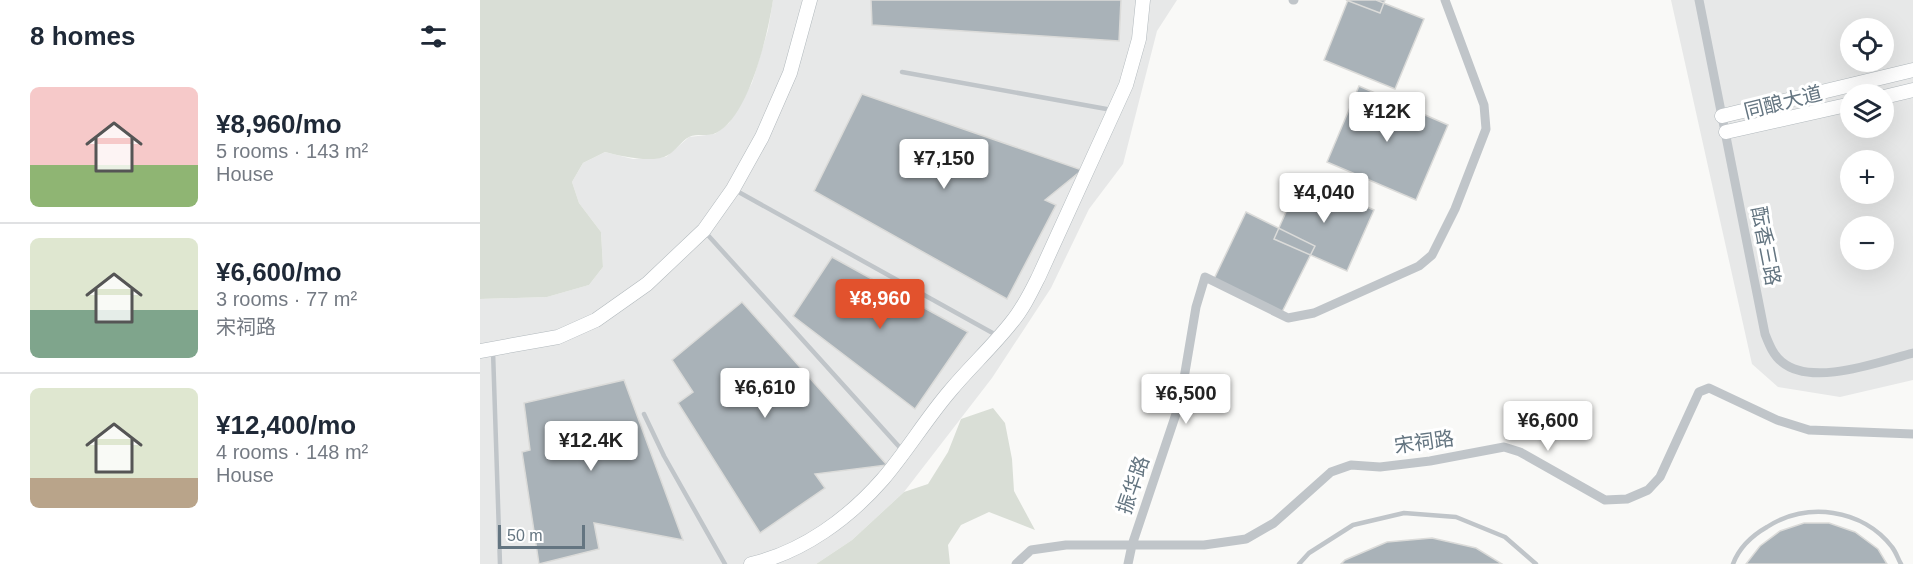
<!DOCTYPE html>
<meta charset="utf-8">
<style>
body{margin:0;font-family:Helvetica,"Noto Sans SC",sans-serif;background:#f6f6f7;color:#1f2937;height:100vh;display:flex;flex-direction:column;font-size:22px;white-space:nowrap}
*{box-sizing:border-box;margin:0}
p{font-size:20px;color:#747a83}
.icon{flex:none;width:33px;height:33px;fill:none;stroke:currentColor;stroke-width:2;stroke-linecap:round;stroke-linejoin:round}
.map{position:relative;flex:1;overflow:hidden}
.sheet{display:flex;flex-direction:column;background:#fff;width:480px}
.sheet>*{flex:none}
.controls{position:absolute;left:1360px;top:18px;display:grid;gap:12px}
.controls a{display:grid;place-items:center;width:54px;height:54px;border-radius:50%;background:#fff;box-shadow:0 6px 24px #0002;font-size:30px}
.scale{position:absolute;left:18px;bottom:15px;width:87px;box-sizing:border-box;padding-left:6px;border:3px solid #647581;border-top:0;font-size:16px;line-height:21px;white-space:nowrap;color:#647581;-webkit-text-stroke:4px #fff;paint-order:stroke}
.price{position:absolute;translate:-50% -51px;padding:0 14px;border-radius:6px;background:#fff;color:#222;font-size:20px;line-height:39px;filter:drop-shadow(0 2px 3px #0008)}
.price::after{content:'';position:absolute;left:50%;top:36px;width:18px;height:14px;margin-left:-9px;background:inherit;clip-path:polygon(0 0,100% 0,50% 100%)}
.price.current{background:#e2522d;color:#fff}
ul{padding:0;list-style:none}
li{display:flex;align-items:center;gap:18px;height:150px;padding:0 30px}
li+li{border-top:2px solid #e0e1e3}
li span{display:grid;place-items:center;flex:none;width:168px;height:120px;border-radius:9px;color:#555}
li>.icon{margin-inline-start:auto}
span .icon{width:72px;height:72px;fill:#fffc;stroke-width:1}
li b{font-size:26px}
h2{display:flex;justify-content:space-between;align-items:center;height:72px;padding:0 30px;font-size:26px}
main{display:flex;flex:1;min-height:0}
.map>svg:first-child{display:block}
</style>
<main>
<section class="sheet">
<h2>8 homes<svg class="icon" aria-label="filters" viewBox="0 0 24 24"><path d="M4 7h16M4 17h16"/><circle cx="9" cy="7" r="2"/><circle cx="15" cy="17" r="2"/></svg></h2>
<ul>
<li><span style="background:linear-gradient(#f6c9c9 65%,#8fb573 0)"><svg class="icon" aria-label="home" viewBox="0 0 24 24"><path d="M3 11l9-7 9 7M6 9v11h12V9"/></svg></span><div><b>¥8,960/mo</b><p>5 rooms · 143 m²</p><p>House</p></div></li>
<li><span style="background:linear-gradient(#dfe7d0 60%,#7fa58c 0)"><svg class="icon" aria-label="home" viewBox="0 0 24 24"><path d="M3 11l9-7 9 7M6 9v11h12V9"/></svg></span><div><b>¥6,600/mo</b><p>3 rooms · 77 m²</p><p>宋祠路</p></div></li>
<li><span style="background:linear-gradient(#dfe7d0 75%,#b9a48a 0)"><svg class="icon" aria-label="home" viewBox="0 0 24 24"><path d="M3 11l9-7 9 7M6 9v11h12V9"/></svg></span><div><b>¥12,400/mo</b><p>4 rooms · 148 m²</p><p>House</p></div></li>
</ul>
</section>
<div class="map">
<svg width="1433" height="564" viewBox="0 0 1433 564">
<rect width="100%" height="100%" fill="#f9f9f7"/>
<!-- built -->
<path fill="#e7e8e8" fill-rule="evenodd" d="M293,0H697L677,31L643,164L609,209L571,288L512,378L424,492L372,540L336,564H0V299L67,297L109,285L123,267L121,232L99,203L92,182L103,163L125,152L153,159L186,157L209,137L235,134L249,123L272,83L288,30Z
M1191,0H1433V380L1360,397L1298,387L1272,364ZM1371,28H1404V62H1371ZM1371,94H1404V128H1371ZM1371,160H1404V194H1371ZM1371,226H1404V260H1371Z"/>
<!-- green -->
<path fill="#d9ded6" d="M0,0H293C288,34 269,117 236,133C228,137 217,133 209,137C201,141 196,151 188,155C174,164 140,156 125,152L103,163L92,182L99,203L121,232L123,267L109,285L67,297L0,299Z
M513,408L525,423L532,459L534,491L555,530L509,512L481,525L468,545L470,564H336L372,540L424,492L448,484L468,452L481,419Z"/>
<!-- building -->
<path fill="#a9b2b8" stroke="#dbdbd9" stroke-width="1.5" d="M391,0H641L639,41L392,25Z
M866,0H905L900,13Z
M868,0H896L944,19L915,89L844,60Z
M879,86L968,125L936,200L847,162Z
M382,94L602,170L565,200L576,205L527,299L334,191Z
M821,178L894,210L867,271L794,239Z
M766,212L835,246L802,312L734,279Z
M352,257L488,332L435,409L313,316Z
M262,302L407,465L335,474L345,488L280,533L198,403L213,392L192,360Z
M144,380L203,540L114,523L119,549L59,564L42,452L50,450L44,403Z
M1324,523H1349L1375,532L1398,549L1407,564H1266L1280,546L1300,531Z
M952,538L996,548L1022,564H861L865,560L907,542Z"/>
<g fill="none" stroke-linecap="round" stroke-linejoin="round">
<!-- secondary casing -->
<g stroke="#b2b9bd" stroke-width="15">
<path id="secondary" d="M1404,97L1433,90
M1242,116L1433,70
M1246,132L1371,104
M0,351L78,337L116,320L167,284L224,230L253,189L282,137L310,73L330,0
M271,564C323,552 369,518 403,479C427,451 446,419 470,391C489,368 512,347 531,323C543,309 551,292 559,276L646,85L659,39L663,0"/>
</g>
<!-- lane -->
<path stroke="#c0c5c9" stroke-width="4.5" d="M422,72L632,110
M255,190L518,336
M226,233L423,451
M13,351L20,564
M164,414L184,456L245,564
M819,564L829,553L873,525L924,513L976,517L1025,537L1056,564
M1253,564C1259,548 1273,535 1287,527C1326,501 1383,509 1412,547C1416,552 1418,559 1421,564"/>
<!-- street -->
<path stroke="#c0c5c9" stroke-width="9" d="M813,0H814
M1219,0L1285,334C1289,344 1293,355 1302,362C1332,387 1398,362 1433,353
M536,564L551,550L586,545H724L766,539L794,523L851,472L871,465L900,467L950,461L1024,447L1040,452L1125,500L1147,499L1168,490L1180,477L1219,392L1229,388L1297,420L1329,430L1433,434
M648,564L652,545L700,402L716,307L725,277L808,318L834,313L939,266L952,255L975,209L1006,129L1004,105L965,0"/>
<!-- secondary -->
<use href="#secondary" stroke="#fff" stroke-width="14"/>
</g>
<g text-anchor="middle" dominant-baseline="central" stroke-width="6" stroke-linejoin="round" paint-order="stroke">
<!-- street labels -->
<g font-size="20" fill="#647581" stroke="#fff">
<text transform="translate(1303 102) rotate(-14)">同酿大道</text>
<text transform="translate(1286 246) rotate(79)">酝香三路</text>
<text transform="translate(944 442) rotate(-8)">宋祠路</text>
<text transform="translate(653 485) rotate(-71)">振华路</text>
</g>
</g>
</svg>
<div class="controls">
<a><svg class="icon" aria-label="locate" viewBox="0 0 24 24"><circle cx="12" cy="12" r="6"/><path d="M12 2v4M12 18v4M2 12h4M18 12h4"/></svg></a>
<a><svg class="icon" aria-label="layers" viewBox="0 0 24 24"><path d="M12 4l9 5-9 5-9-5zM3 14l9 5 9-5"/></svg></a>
<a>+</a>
<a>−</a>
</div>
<div class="scale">50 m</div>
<b class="price" style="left:907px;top:143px">¥12K</b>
<b class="price" style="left:464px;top:190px">¥7,150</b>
<b class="price" style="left:844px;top:224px">¥4,040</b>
<b class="price current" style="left:400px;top:330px">¥8,960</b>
<b class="price" style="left:285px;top:419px">¥6,610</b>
<b class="price" style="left:706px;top:425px">¥6,500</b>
<b class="price" style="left:1068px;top:452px">¥6,600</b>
<b class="price" style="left:111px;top:472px">¥12.4K</b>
</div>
</main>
